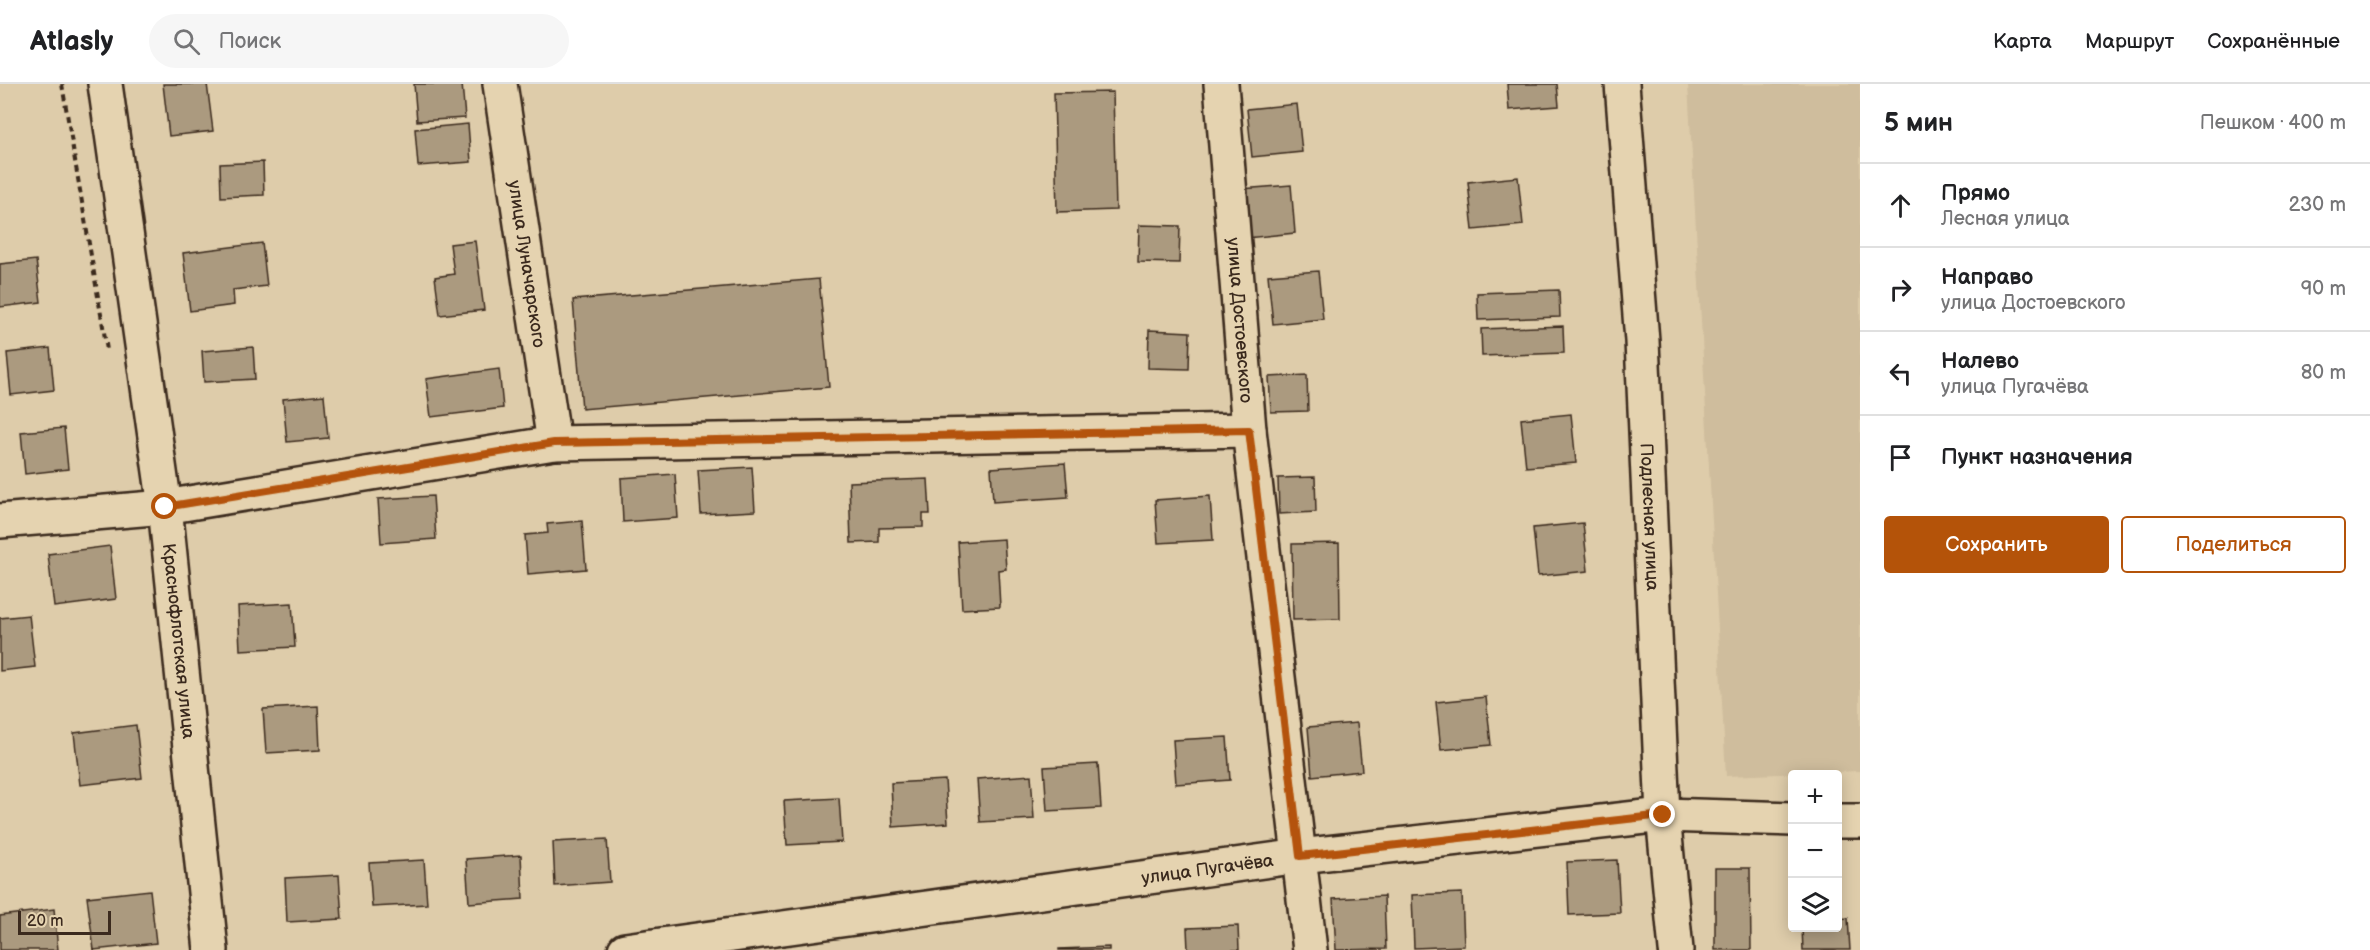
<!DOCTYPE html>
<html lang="ru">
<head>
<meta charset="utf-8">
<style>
	:root { --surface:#fff; --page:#f6f6f6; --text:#202124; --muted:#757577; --line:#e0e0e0; --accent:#b45309 }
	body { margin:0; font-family:"Balsamiq Sans",sans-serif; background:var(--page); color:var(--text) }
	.controls { position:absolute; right:18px; bottom:18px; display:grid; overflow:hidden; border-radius:6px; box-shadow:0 3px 15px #0003 }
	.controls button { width:54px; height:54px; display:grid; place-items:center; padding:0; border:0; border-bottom:2px solid var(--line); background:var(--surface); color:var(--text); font:30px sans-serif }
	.scale { position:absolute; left:18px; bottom:15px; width:93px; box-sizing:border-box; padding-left:6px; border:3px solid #3b2a1e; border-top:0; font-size:16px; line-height:21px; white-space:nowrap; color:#3b2a1e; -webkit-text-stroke:4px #e5d3b0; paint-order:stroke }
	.stop { position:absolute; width:18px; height:18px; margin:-14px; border:4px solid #b45309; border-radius:50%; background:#fff }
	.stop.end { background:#b45309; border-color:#fff; box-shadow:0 2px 6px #0008 }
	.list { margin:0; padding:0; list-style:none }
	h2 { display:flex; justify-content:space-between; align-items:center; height:78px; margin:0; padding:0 24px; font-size:26px }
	h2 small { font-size:20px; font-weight:400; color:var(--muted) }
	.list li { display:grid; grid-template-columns:39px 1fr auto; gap:18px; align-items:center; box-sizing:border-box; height:84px; padding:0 24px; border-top:2px solid var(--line) }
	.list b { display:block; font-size:22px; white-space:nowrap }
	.list p { margin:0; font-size:20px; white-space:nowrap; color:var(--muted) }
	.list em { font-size:20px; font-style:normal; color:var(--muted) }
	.actions { display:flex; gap:12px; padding:18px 24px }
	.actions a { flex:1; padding:14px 0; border:2px solid var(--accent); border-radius:6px; text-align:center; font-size:21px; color:var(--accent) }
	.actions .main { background:var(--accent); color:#fff }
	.icon { flex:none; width:33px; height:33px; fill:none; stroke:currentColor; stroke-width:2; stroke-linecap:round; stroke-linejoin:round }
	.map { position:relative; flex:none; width:1860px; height:866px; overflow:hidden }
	header { display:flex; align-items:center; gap:36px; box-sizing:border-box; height:84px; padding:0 30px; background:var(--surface); border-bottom:2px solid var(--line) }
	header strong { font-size:28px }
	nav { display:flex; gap:33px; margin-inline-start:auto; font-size:21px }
	.search { width:420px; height:54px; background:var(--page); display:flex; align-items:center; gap:15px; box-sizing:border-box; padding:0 21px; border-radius:33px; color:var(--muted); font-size:22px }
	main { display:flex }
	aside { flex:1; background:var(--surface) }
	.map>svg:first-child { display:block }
	.built { fill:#cfbd9d }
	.building { fill:#ab9a7f; stroke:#3b2a1e; stroke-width:1.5 }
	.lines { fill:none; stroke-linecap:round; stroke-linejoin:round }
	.minor-casing { stroke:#3b2a1e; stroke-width:38 }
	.major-casing { stroke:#3b2a1e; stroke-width:38 }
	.path { stroke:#3b2a1e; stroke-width:4; stroke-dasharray:6 4.5; stroke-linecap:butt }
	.minor { stroke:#e5d3b0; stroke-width:33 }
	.major { stroke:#e5d3b0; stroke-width:33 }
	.route { stroke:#b45309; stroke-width:8 }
	.labels { text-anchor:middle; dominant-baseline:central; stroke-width:4.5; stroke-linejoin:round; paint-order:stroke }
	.street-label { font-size:18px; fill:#3b2a1e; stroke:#e5d3b0 }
</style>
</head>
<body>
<header>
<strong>Atlasly</strong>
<div class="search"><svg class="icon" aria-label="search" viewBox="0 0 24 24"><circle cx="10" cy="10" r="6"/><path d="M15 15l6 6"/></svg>Поиск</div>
<nav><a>Карта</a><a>Маршрут</a><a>Сохранённые</a></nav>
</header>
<main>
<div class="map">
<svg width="1860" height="866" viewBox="0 0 1860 866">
	<rect width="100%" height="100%" fill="#deccaa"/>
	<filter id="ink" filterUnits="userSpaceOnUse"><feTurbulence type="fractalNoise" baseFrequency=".0167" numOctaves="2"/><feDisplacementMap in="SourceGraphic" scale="12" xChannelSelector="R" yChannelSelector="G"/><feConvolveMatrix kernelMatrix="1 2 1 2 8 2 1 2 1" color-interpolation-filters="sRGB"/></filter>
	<g filter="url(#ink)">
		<path class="built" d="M1688 0H1860V687L1726 692Z"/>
		<path class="building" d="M163 0H207L213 47 169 52Z
			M414 0H462L465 34 417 37Z
			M1507 0H1557L1559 22 1509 26Z
			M1113 8 1116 126 1057 128 1054 9Z
			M1297 20 1302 68 1252 73 1247 25Z
			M468 40 471 78 418 82 415 45Z
			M263 78 264 111 221 113 220 80Z
			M1518 93 1523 141 1473 146 1468 98Z
			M1291 101 1295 149 1246 154 1241 105Z
			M1139 141 1180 142 1179 179 1138 178Z
			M475 157 484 226 440 231 435 193 454 190 450 160Z
			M262 159 267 202 233 206 234 221 190 227 183 169Z
			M36 176 41 218 0 223V180Z
			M1318 187 1323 235 1273 240 1268 191Z
			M819 195 829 303 582 325 573 216Z
			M1559 206 1560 233 1478 236 1477 209Z
			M1563 242 1564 269 1482 272 1481 245Z
			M1149 246 1190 248 1189 285 1148 284Z
			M253 263 255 295 204 298 202 267Z
			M50 264 54 306 11 311 7 269Z
			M499 285 503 324 431 333 426 295Z
			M1307 291 1308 327 1271 328 1269 293Z
			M324 311 328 354 287 358 283 315Z
			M1571 330 1576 379 1526 383 1521 335Z
			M64 344 68 385 25 390 21 348Z
			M1065 379 1068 413 993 418 991 384Z
			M752 383 755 427 701 430 698 386Z
			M675 390 678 434 623 438 621 394Z
			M1315 393 1316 428 1279 430 1278 394Z
			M928 395 930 430H923V443L879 444V458L851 459 849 398Z
			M433 412 436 455 381 459 378 415Z
			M1210 412 1213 456 1158 459 1155 416Z
			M582 437 586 485 528 490 525 451 548 449 547 440Z
			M1583 439 1588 487 1538 492 1533 444Z
			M1004 455 1006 485 998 486 1000 523 962 525 958 458Z
			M1339 459 1340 535 1293 536 1292 460Z
			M110 462 116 515 54 523 48 470Z
			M292 519 295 563 240 566 238 522Z
			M29 531 35 583 0 587V534Z
			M1486 613 1491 661 1441 666 1436 618Z
			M318 622 320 666 266 669 263 625Z
			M1357 639 1362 687 1312 692 1308 643Z
			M136 641 142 694 80 701 74 649Z
			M1227 653 1230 696 1176 700 1173 656Z
			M1098 680 1101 724 1047 727 1044 683Z
			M1031 691 1034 735 980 738 977 695Z
			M945 696 948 739 893 743 891 699Z
			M839 714 842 758 787 761 784 717Z
			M607 755 610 798 555 802 553 758Z
			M521 771 523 815 469 819 466 775Z
			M424 776 427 820 372 823 369 779Z
			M1617 776 1620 829 1569 831 1567 778Z
			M1715 784H1750L1751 866H1715Z
			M339 791 342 835 287 838 285 794Z
			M150 806 156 859 94 866 87 813Z
			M1462 809 1464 862 1414 864 1412 811Z
			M1384 812 1386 865 1336 866 1333 815Z
			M54 825 58 866H0V832Z
			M1848 834 1850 866H1803L1802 844H1838V835Z
			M1238 842 1239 866H1188L1187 844Z
			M1109 863V866H1059V865Z"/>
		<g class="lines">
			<defs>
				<g id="minor">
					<path id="s1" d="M105 0 165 423 211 866"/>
					<path id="s2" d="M500 0 554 359"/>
					<path id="s3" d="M1221 0 1249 346 1310 866"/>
					<path id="s4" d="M1622 0 1642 257 1663 731 1676 866"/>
					<path d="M0 437 165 423 554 359 1249 346"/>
				</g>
				<g id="major">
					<path d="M1838 737H1860"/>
					<path id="s5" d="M625 866 1300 772 1663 731 1792 735"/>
				</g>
			</defs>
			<use href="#minor" class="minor-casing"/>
			<use href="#major" class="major-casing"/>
			<path class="path" d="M62 0 107 266"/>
			<use href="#minor" class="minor"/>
			<use href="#major" class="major"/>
		</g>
	</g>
	<g class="lines" filter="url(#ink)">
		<path class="route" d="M165 423 554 359 1249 346 1300 772 1663 731"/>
	</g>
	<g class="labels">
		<g class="street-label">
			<text stroke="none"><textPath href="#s2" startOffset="182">улица Луначарского</textPath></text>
			<text stroke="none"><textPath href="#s3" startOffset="237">улица Достоевского</textPath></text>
			<text stroke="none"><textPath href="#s4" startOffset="434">Подлесная улица</textPath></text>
			<text stroke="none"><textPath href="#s1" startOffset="562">Краснофлотская улица</textPath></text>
			<text stroke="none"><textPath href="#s5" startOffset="588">улица Пугачёва</textPath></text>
		</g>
	</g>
</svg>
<div class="controls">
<button>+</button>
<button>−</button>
<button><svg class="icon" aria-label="layers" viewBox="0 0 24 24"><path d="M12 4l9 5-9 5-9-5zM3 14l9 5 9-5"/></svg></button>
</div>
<div class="scale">20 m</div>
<div class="stop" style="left:165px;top:423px"></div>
<div class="stop end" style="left:1663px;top:731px"></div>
</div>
<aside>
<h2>5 мин<small>Пешком · 400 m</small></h2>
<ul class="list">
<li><svg class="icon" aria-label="ahead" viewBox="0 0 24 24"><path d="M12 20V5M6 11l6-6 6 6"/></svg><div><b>Прямо</b><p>Лесная улица</p></div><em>230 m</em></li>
<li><svg class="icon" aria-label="right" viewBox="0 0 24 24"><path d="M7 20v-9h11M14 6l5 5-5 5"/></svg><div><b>Направо</b><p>улица Достоевского</p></div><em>90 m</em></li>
<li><svg class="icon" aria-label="left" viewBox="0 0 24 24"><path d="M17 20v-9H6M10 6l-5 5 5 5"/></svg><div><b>Налево</b><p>улица Пугачёва</p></div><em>80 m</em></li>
<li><svg class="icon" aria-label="arrive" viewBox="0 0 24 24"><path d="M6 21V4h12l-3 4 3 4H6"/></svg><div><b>Пункт назначения</b></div></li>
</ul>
<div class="actions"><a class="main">Сохранить</a><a>Поделиться</a></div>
</aside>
</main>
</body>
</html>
